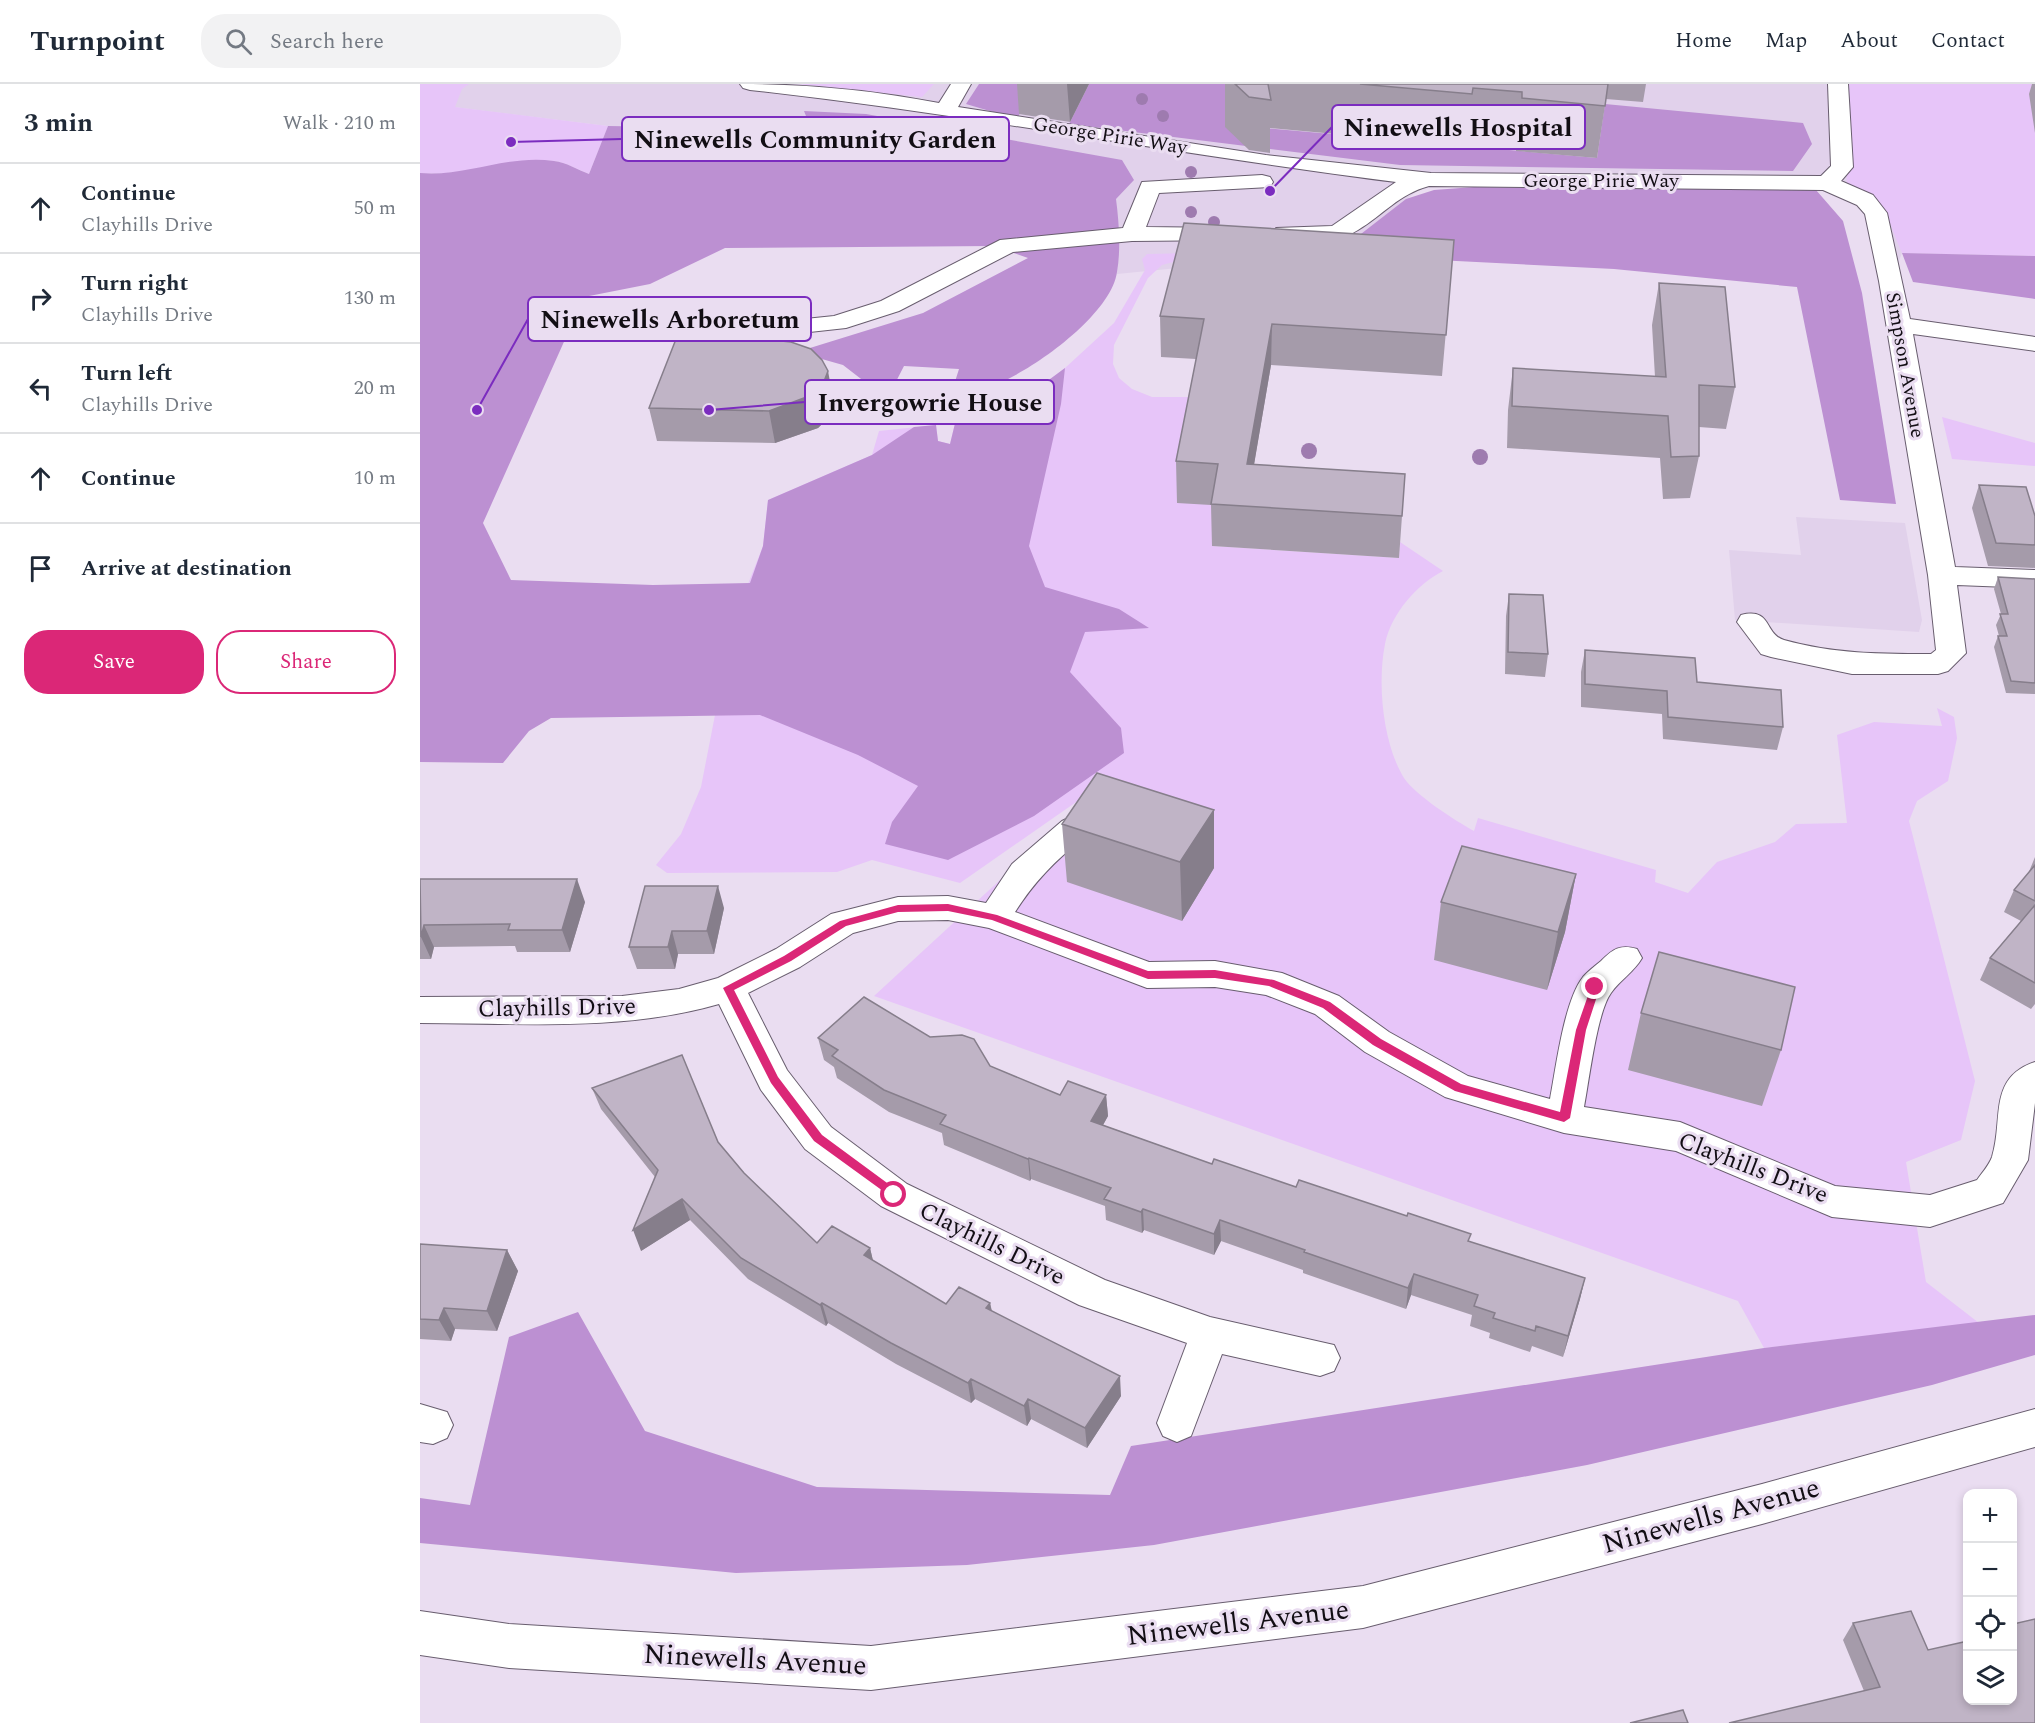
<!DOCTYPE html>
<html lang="en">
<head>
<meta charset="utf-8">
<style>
	:root { --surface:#fff; --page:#f2f2f3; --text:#1f2937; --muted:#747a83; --line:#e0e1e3; --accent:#db2777 }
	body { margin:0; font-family:Spectral,serif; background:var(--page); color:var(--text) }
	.controls { position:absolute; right:18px; bottom:18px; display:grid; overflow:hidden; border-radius:12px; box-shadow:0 3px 9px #0003 }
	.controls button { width:54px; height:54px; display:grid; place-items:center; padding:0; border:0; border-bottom:2px solid var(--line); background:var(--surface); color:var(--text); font:30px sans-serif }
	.stop { position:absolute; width:18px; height:18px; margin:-14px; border:4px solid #db2777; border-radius:50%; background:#fff }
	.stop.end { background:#db2777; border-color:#fff; box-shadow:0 2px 6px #0008 }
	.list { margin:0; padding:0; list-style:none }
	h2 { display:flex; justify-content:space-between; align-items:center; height:78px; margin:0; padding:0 24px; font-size:26px }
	h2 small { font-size:20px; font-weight:400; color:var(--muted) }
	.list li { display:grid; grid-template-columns:39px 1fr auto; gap:18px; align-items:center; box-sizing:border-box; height:90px; padding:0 24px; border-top:2px solid var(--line) }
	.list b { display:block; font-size:22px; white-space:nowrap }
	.list p { margin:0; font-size:20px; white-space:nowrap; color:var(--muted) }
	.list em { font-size:20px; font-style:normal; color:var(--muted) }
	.actions { display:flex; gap:12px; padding:18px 24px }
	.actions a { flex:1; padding:14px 0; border:2px solid var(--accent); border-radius:24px; text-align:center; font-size:21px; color:var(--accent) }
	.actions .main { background:var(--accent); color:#fff }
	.icon { flex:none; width:33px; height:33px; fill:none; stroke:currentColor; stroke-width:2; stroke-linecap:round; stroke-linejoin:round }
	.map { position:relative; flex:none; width:1615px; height:1639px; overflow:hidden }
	header { display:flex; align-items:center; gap:36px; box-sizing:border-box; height:84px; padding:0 30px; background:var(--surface); border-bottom:2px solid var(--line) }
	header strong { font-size:28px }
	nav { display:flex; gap:33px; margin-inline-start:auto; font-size:21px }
	.search { width:420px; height:54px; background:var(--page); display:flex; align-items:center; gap:15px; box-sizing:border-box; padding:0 21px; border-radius:24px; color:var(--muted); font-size:22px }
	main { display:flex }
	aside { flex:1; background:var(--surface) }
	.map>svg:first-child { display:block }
	.built { fill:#e1d1eb }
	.green { fill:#e7c5f9 }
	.forest { fill:#bc90d2 }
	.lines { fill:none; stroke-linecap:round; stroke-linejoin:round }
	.minor-casing { stroke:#685d6e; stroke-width:2 }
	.minor { fill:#fff; fill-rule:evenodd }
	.tree { fill:#9e7baf }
	.wall { fill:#a59baa }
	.shaded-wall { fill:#867e8b }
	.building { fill:#c0b4c6; stroke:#867e8b; stroke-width:1.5 }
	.route { fill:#db2777 }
	.labels { text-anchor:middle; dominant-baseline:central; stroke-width:6; stroke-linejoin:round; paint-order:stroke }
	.far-street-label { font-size:20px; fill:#120e14; stroke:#eaddf1 }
	.street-label { font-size:24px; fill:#120e14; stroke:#eaddf1 }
	.near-street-label { font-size:28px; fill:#120e14; stroke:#eaddf1 }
	.leader { fill:none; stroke:#7b2cbf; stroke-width:2 }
	.callout-dot { fill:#7b2cbf; stroke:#eaddf1; stroke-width:2 }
	.callout { fill:#eaddf1; stroke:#7b2cbf; stroke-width:2 }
	.callout-label { font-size:26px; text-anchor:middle; font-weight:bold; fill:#120e14 }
</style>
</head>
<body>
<header>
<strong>Turnpoint</strong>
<div class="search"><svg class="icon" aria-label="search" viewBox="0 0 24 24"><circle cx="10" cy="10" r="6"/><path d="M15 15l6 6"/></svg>Search here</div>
<nav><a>Home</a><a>Map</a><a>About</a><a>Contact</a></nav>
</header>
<main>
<aside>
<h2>3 min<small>Walk · 210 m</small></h2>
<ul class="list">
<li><svg class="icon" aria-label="ahead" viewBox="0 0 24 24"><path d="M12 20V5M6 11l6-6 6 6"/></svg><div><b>Continue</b><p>Clayhills Drive</p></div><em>50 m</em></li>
<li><svg class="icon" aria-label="right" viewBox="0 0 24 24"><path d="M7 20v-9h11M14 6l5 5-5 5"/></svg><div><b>Turn right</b><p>Clayhills Drive</p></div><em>130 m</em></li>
<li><svg class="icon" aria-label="left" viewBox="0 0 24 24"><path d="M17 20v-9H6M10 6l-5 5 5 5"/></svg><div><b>Turn left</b><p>Clayhills Drive</p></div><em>20 m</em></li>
<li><svg class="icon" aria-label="ahead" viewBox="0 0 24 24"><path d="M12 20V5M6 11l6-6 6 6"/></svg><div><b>Continue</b></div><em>10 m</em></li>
<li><svg class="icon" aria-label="arrive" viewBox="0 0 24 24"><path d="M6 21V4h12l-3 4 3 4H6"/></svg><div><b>Arrive at destination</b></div></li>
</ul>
<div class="actions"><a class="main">Save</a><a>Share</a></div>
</aside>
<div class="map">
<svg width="1615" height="1639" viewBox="0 0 1615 1639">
	<rect width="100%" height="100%" fill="#eaddf1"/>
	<path class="built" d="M0 0H1615V172L1482 169 1471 197 1456 129 1407 99 1012 96 937 153 891 171 697 190 696 115 555 49 384 27 391 45 188 42 34 23Z
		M1376 433 1485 439 1502 536 1499 548 1315 536 1309 466 1381 471Z"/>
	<path class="green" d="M0 0H49L42 5 35 23 188 42 169 90C159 86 145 78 134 77 88 74 46 93 0 89Z
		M378 0H514L502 13Z
		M1422 0H1615V172L1482 169C1465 129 1469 121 1427 102Z
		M775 169 776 172 742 181 728 194 694 261 693 280 699 294 712 305 732 313H778L798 421 792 462 979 474 980 458 1023 487C997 500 971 530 965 560 957 600 963 660 984 694 995 711 1036 737 1054 747L1058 734 1236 786 1235 798 1268 809 1297 778 1355 758 1376 740 1427 739 1417 651 1454 638 1522 642 1517 624 1534 633 1537 654 1528 697 1497 717 1489 737 1555 997 1541 1056 1486 1078 1506 1198 1559 1239 1344 1264 1318 1217 454 912 692 693 540 799 452 776 417 788 247 789 236 781 261 750 281 703 295 631 285 609 343 462 348 416 452 371 459 347 516 341 518 357 530 360 539 323 565 319 584 329 645 284 694 239 725 186 722 175 727 170Z
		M1522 333 1615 359V382L1532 375Z"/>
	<path class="forest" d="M559 0H615L597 35 546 20Z
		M669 0H822L821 42 1177 74 1185 20 1383 39 1392 60 1373 87 980 81 649 40Z
		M384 27 446 30 702 76 714 96 696 115C699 138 701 165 697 188 691 231 611 288 572 302 560 306 545 306 532 307L539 285 484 282 467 315 423 281 377 268 503 229 608 174 574 162 305 164 230 200 164 213 63 439 91 496 233 501 330 499 343 462 348 416 452 371 494 343 516 341 518 357 530 360 539 323 565 319 584 329 645 284 641 320 609 462 625 503 699 525 729 544 665 548 650 588 701 644 704 669 614 732 528 776 465 760 472 738 498 702 438 671 340 631 131 634 109 647 83 679 0 678V89C46 93 88 70 134 77 146 78 158 86 169 90L188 42 391 45Z
		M1054 103 1396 106 1423 137 1442 209 1476 420 1420 416 1377 203 1194 185 997 175 937 153 986 115 1014 106Z
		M1482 169 1615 172V215L1493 198Z
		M158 1228 225 1347 397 1403 690 1411 711 1362 1344 1264 1615 1231V1271L1512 1301 1167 1381 734 1461 547 1481 316 1489 0 1459V1414L50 1421 89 1253Z"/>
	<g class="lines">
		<defs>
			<path id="minor" d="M320 0C388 0 452 6 519 19L531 0H551L538 23 846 71 1011 89 1401 92 1411 82 1408 0H1428L1433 83 1421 97 1453 111 1467 129 1490 235 1615 253V267L1493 250 1535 483 1615 486V504L1537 501 1546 569 1528 587 1518 590H1432L1351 573 1341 570 1317 538 1321 531C1352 523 1344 550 1364 556 1414 570 1460 570 1511 570L1516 566 1508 491 1459 197 1445 130 1437 121 1403 106 1009 102C979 110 963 131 938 146 916 160 881 160 856 154L852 149 856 144 912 142 976 98C761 71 546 30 330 6L323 4Z
				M842 91 850 93 853 98 850 103 739 109 726 143 806 144 814 146 818 151 814 156 712 157 593 168 479 227 426 244 317 256 308 254 305 249 308 244 317 242 414 232 461 217 580 156 703 144 722 98Z
				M680 719 691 722 696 730C688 743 674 746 662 755 634 778 615 797 595 828L729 878 795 877 862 889 919 912 969 948 1048 992 1130 1015C1136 984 1144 917 1163 893 1168 887 1175 882 1181 877 1193 865 1200 860 1217 865L1222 874C1214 888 1200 896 1191 909 1177 928 1169 997 1164 1023L1260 1038 1415 1102 1510 1111 1557 1096C1562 1089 1569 1081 1572 1073 1584 1036 1567 994 1615 978V1019L1608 1076 1583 1119 1510 1143 1412 1133 1256 1067 1144 1049 1025 1013 945 968 895 930 846 911 795 903 727 904 569 844 528 836 478 837 433 849 380 883 328 909 367 986 411 1043 487 1100 685 1196 790 1233 914 1261 920 1274 914 1287 900 1292 802 1270 771 1352 757 1358 743 1352 737 1339 767 1259 659 1221 461 1122 385 1065 341 1006 299 920C202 948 100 939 0 939V913L202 912 259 905 298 894 356 865 411 830 423 827 478 813 528 812 566 819 592 780 642 737Z
				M0 1320 27 1328 33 1341 27 1354 13 1360 0 1358Z
				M1615 1325V1363L1342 1440 943 1544 451 1606 89 1584 0 1571V1527L89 1540 451 1562 943 1502 1342 1400Z"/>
		</defs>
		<use href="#minor" class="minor-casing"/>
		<use href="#minor" class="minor"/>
	</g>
	<g class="tree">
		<circle cx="722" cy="15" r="6"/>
		<circle cx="743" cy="32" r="6"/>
		<circle cx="771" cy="88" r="6"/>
		<circle cx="771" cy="128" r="6"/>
		<circle cx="794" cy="138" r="6"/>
		<circle cx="889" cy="367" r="8"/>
		<circle cx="1060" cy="373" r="8"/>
	</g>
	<path class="wall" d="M597 0H669L650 38 599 30Z
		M805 0H1226L1223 18 1186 15 1177 74 1096 67V60L1048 57 1047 62 850 44V69L829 66 805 43Z
		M1612 0H1615V49L1609 10Z
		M1034 156 1022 292 851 281 834 380 982 432 979 474 792 462 791 421 757 419 756 377 776 275 741 273 740 232Z
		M1239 199 1315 303 1306 345 1279 343V372L1270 414 1243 415 1240 374 1087 364 1088 326 1093 284 1235 293 1232 241Z
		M414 319 409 333 398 344 355 359 237 357 229 324Z
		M1559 401 1615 432V484L1568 482 1552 424Z
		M1578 493 1615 495V610L1586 609 1574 563 1578 552H1579L1576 541 1581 530 1574 505Z
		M1089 510 1128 570 1125 593 1085 590 1086 532Z
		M1165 566 1277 598 1363 643 1357 666 1243 655 1242 630 1161 623V588Z
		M794 726V784L762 837 647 798 642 740Z
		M1615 773V920L1611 925 1560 896 1570 874 1601 837 1584 828 1594 806 1608 790Z
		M1156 790 1145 848 1127 906 1014 876 1021 818Z
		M0 795 165 818 150 868H97L95 862 14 863 11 875H0Z
		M304 824 294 870H258L255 885H217L209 863Z
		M1221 929 1361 966 1342 1022 1208 986Z
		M510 953 570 982 640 1011H686L688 1032 683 1041 792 1080 876 1103 1165 1194 1160 1215 1143 1273 1112 1262 1110 1268 1069 1254 1070 1249 1050 1242 1052 1231 991 1211 986 1225 883 1189V1186L801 1157 794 1171 724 1146 722 1149 686 1136 685 1122 611 1095 610 1097 524 1061 522 1049 469 1028 417 994 414 983 404 976 398 954Z
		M172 1004 298 1058 324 1089 397 1159 450 1164 453 1177 526 1220 570 1219 572 1227 701 1312 667 1364 611 1335 607 1342 555 1315 551 1319 476 1280 408 1239 406 1242 328 1195 270 1136 221 1167 235 1093 181 1025Z
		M0 1160 87 1166 98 1187 77 1247 35 1245 31 1257 0 1255Z
		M1433 1539 1508 1566 1548 1617 1615 1639 1444 1607 1423 1556Z"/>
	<path class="shaded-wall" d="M647 0H669L650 38Z
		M852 240 851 281 827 422V380Z
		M408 287 414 319 409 333 398 344 355 359 349 327Z
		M794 726V784L762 837 760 778Z
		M1156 790 1145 848 1127 906 1138 848Z
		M157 795 165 818 150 868 142 846Z
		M298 802 304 824 294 870 287 847Z
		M4 841 14 863 11 875 1 853Z
		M252 847 258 870 255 885 248 863Z
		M686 1011 688 1032 673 1059 671 1037Z
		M609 1074 611 1095 610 1097 608 1075Z
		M262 1115 270 1136 221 1167 213 1146Z
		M723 1125 724 1146 722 1149 721 1128Z
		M800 1136 801 1157 794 1171V1150Z
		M450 1164 455 1185 444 1171Z
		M87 1166 98 1187 77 1247 67 1227Z
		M994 1190 991 1211 986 1225 988 1204Z
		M1165 1194 1160 1215 1143 1273 1148 1252Z
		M402 1219 408 1239 406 1242 400 1221Z
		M570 1219 574 1239 566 1224Z
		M24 1224 35 1245 31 1257 19 1236Z
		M700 1292 701 1312 667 1364 665 1344Z
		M551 1295 555 1315 551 1319 548 1299Z
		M608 1315 611 1335 607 1342 604 1322Z"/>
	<path class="building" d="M815 0H848L851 16 829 13Z
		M940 0H1188L1185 22 1102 14V8L1053 4 1052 10Z
		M764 139 1034 156 1026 251 852 240 827 380 985 390 982 432 791 420 798 380 756 377 784 235 740 232Z
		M1239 199 1305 203 1315 303 1279 301V372L1251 373 1248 332 1092 322 1093 284 1246 293Z
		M258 250 303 251 371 258 391 265 402 276 408 287 403 300 392 311 349 327 229 324Z
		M1559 401 1606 403 1615 432V461L1576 459Z
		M1578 493 1615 495V599L1591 597 1578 552H1587L1580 530H1588Z
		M1089 510 1123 511 1128 570 1088 568Z
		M1165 566 1275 574 1277 598 1361 606 1363 643 1248 633 1247 607 1165 600Z
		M677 689 794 726 760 778 642 740Z
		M1042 762 1156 790 1138 848 1021 818Z
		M1615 781V817L1594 806Z
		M0 795H157L142 846H88L90 840 4 841 1 853Z
		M225 802H298L287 847H252L248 863H209Z
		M1615 821V899L1570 874Z
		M1239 868 1375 903 1361 966 1221 929Z
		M444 913 510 953 542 951 554 955 570 982 640 1011 648 997 686 1011 671 1037 792 1080 794 1075 876 1103 879 1096 987 1132 988 1129 1051 1150 1048 1157 1165 1194 1148 1252 1116 1242 1115 1247 1073 1234 1075 1229 1054 1222 1058 1211 994 1190 988 1204 884 1168 885 1166 800 1136 794 1150 723 1125 721 1128 684 1115 691 1104 609 1074 608 1075 520 1040 526 1031 464 1006 412 972 418 966 398 954Z
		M262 971 298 1058 324 1089 397 1159 412 1142 450 1164 444 1171 526 1220 539 1203 570 1219 566 1224 700 1292 665 1344 608 1315 604 1322 551 1295 548 1299 471 1259 402 1219 400 1221 321 1174 262 1115 213 1146 238 1086 172 1004Z
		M0 1160 87 1166 67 1227 24 1224 19 1236 0 1235Z
		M1491 1527 1508 1566 1548 1557V1617H1593V1540L1615 1535V1639H1309L1460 1603 1433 1539Z
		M1263 1626 1268 1639H1210Z"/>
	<path class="route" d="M528 820 577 831 728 887 795 886 854 896 910 918 961 955 1041 1000 1140 1028 1156 946 1172 900H1179L1180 903 1166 946 1150 1034 1144 1038 1035 1007 953 961 903 924 849 902 795 894 728 895 572 836 528 827 478 828 426 842 371 877 314 906 358 993 402 1051 478 1107 479 1111 474 1115 394 1057 351 999 303 904 364 872 420 837 478 821Z"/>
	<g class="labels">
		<g class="far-street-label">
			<text transform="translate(690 52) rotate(9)">George Pirie Way</text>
			<text x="1181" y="97">George Pirie Way</text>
			<text transform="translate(1485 281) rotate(80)">Simpson Avenue</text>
		</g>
		<g class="street-label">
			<text transform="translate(137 924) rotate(-1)">Clayhills Drive</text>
			<text transform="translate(1333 1084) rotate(21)">Clayhills Drive</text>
			<text transform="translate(572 1160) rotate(26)">Clayhills Drive</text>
		</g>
		<g class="near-street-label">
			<text transform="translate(1291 1432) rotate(-15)">Ninewells Avenue</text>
			<text transform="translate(818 1539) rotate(-7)">Ninewells Avenue</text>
			<text transform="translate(335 1576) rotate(3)">Ninewells Avenue</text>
		</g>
	</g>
	<path class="leader" d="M850 107L912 43M91 58L202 55M57 326L108 235M289 326L385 318"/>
	<g class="callout-dot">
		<circle cx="850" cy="107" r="6"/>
		<circle cx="91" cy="58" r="6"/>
		<circle cx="57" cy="326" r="6"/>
		<circle cx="289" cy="326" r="6"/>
	</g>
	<g class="callout">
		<rect x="912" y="21" width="253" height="44" rx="6"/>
		<rect x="202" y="33" width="387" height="44" rx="6"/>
		<rect x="108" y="213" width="283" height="44" rx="6"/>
		<rect x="385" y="296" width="249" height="44" rx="6"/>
	</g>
	<g class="callout-label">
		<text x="1038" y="52">Ninewells Hospital</text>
		<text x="395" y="64">Ninewells Community Garden</text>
		<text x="250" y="244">Ninewells Arboretum</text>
		<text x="510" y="327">Invergowrie House</text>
	</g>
</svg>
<div class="controls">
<button>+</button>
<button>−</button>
<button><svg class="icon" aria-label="locate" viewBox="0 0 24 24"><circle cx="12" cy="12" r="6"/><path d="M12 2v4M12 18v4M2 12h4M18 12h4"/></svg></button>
<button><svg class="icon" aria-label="layers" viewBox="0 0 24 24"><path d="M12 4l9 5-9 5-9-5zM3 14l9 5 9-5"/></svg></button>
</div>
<div class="stop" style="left:474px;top:1111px"></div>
<div class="stop end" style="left:1175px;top:903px"></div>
</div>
</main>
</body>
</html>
